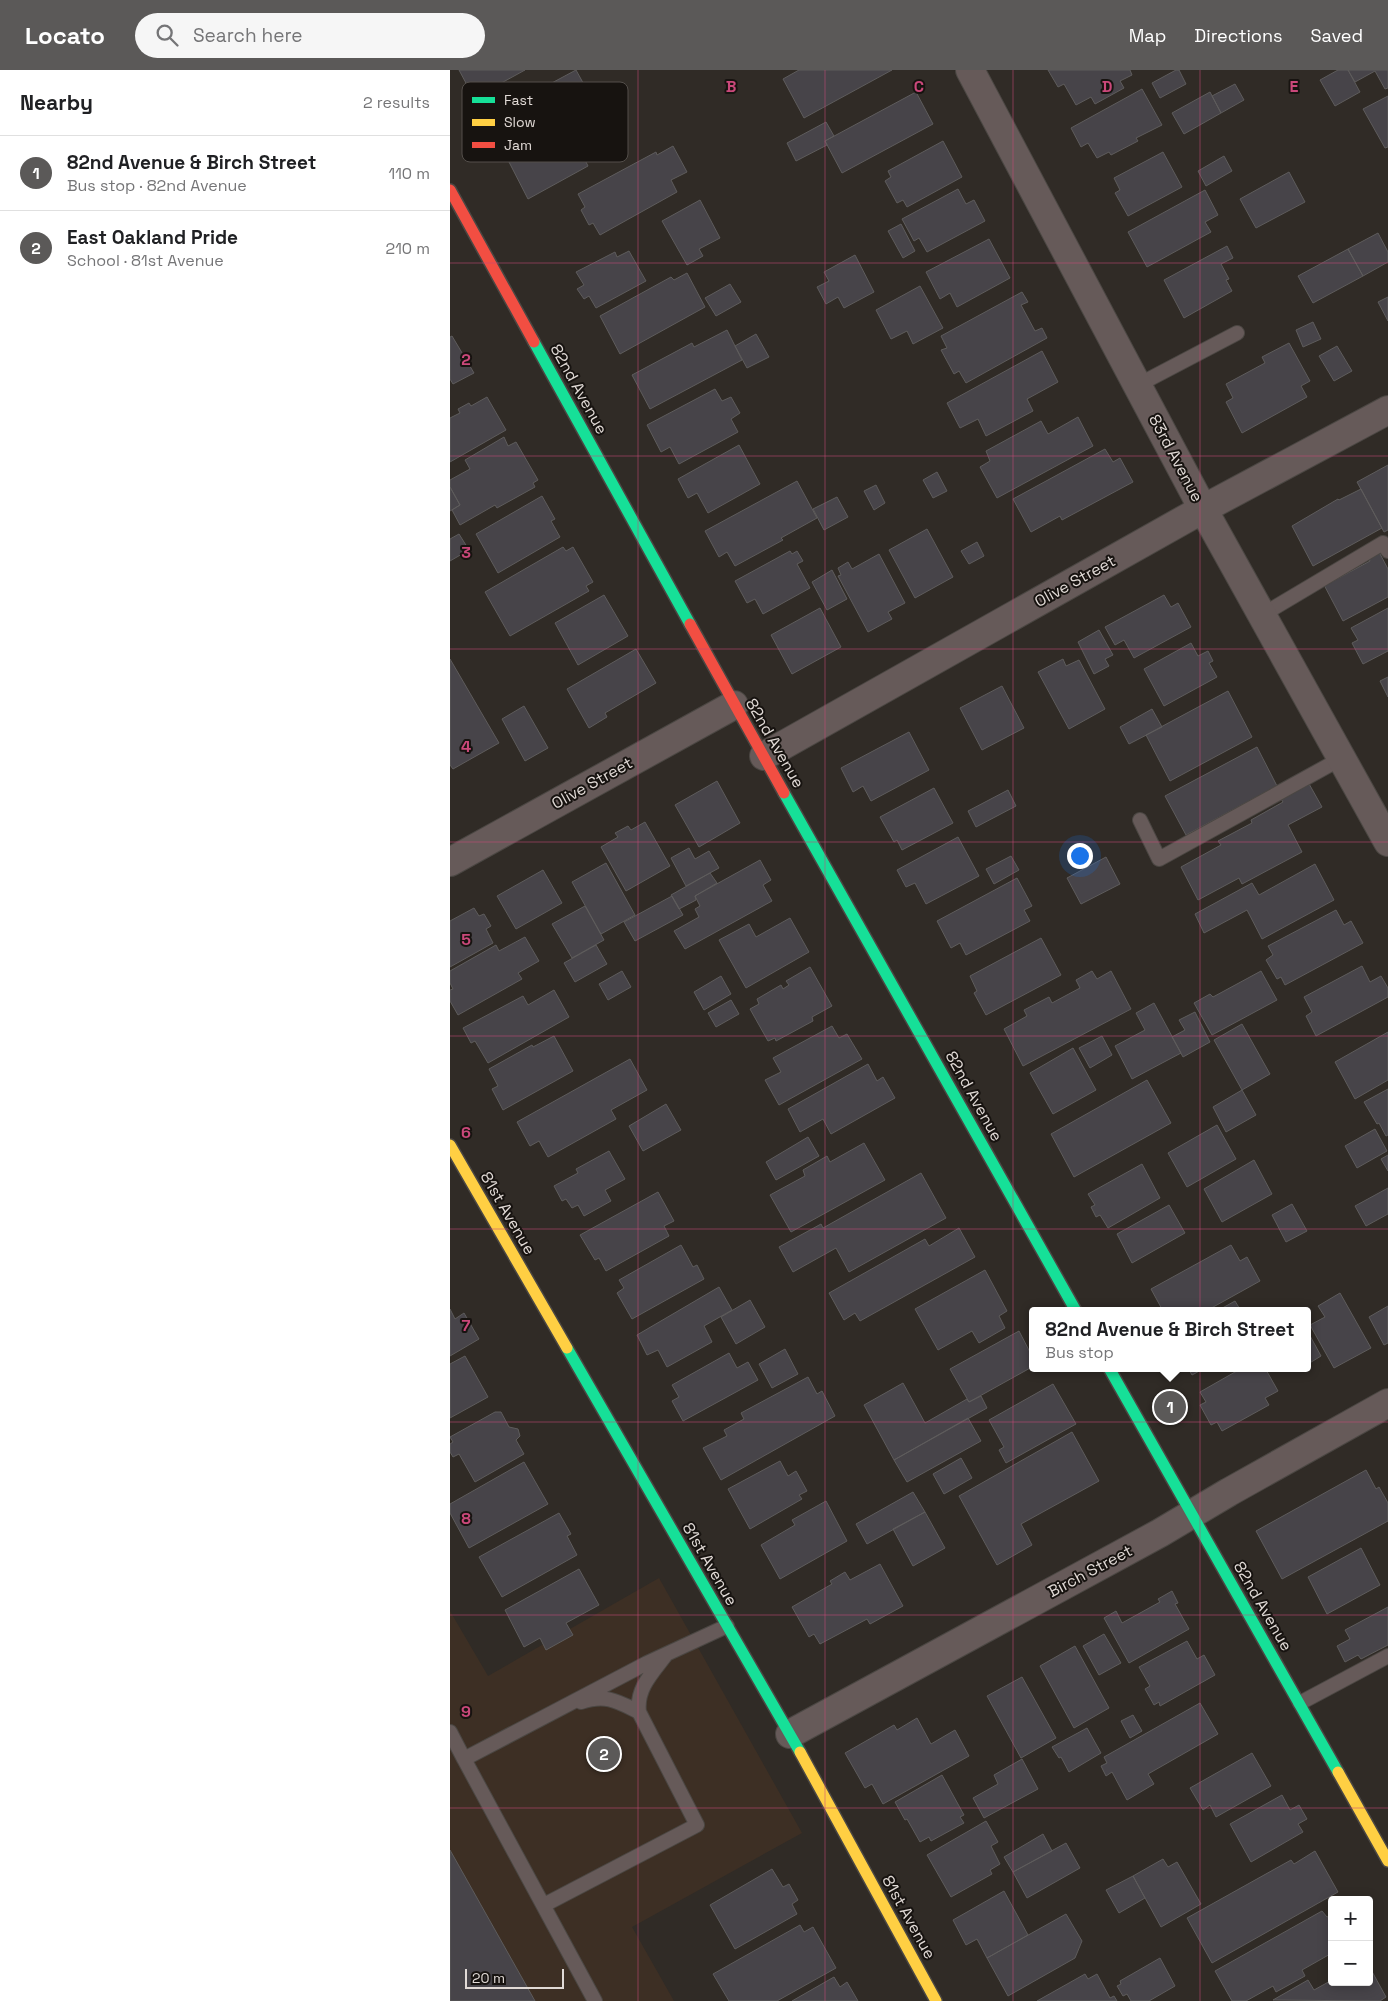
<!DOCTYPE html>
<html lang="en">
<head>
<meta charset="utf-8">
<style>
	:root { --surface:#fff; --page:#f6f6f6; --text:#202124; --muted:#757577; --line:#e0e0e0; --accent:#5b5958 }
	body { margin:0; font-family:"Space Grotesk",sans-serif; background:var(--page); color:var(--text) }
	.controls { position:absolute; right:15px; bottom:15px; display:grid; overflow:hidden; border-radius:5px; box-shadow:0 2px 12px #0003 }
	.controls button { width:45px; height:45px; display:grid; place-items:center; padding:0; border:0; border-bottom:1px solid var(--line); background:var(--surface); color:var(--text); font:25px sans-serif }
	.scale { position:absolute; left:15px; bottom:12px; width:99px; box-sizing:border-box; padding-left:5px; border:2px solid #e1dad6; border-top:0; font-size:14px; line-height:18px; white-space:nowrap; color:#e1dad6; -webkit-text-stroke:4px #171310; paint-order:stroke }
	.you { position:absolute; left:629px; top:785px; width:18px; height:18px; margin:-12px; border:4px solid #fff; border-radius:50%; background:#1a73e8; box-shadow:0 0 0 8px #1a73e833 }
	.badge { display:grid; place-items:center; width:32px; height:32px; border-radius:50%; background:var(--accent); color:#fff; font-size:16px; font-weight:700 }
	.pin { position:absolute; translate:-50% -50%; border:2px solid #fff; box-shadow:0 1px 5px #0006 }
	.popup { position:absolute; left:579px; top:1237px; width:282px; height:65px; box-sizing:border-box; display:grid; place-content:center; border-radius:5px; background:var(--surface); filter:drop-shadow(0 1px 4px #0005); font-size:16px; white-space:nowrap; color:var(--muted) }
	.popup b { font-size:19px; color:var(--text) }
	.popup::after { content:''; position:absolute; left:50%; top:100%; margin-left:-10px; border:10px solid transparent; border-top-color:var(--surface) }
	.list { margin:0; padding:0; list-style:none }
	h2 { display:flex; justify-content:space-between; align-items:center; height:65px; margin:0; padding:0 20px; font-size:21px }
	h2 small { font-size:16px; font-weight:400; color:var(--muted) }
	.list li { display:grid; grid-template-columns:32px 1fr auto; gap:15px; align-items:center; box-sizing:border-box; height:75px; padding:0 20px; border-top:1px solid var(--line) }
	.list b { display:block; font-size:19px; white-space:nowrap }
	.list p { margin:0; font-size:16px; white-space:nowrap; color:var(--muted) }
	.list em { font-size:16px; font-style:normal; color:var(--muted) }
	.icon { flex:none; width:28px; height:28px; fill:none; stroke:currentColor; stroke-width:2; stroke-linecap:round; stroke-linejoin:round }
	.map { position:relative; flex:none; width:938px; height:1931px; overflow:hidden }
	header { display:flex; align-items:center; gap:30px; box-sizing:border-box; height:70px; padding:0 25px; background:var(--accent); color:#fff }
	header strong { font-size:24px }
	nav { display:flex; gap:28px; margin-inline-start:auto; font-size:18px }
	.search { width:350px; height:45px; background:var(--page); display:flex; align-items:center; gap:12px; box-sizing:border-box; padding:0 18px; border-radius:28px; color:var(--muted); font-size:19px }
	main { display:flex }
	aside { flex:1; background:var(--surface) }
	.map>svg:first-child { display:block }
	.industrial { fill:#3d2f24 }
	.building { fill:#474449; stroke:#5e5c5c }
	.lines { fill:none; stroke-linecap:round; stroke-linejoin:round }
	.lane-casing { stroke:#4b4743; stroke-width:16 }
	.street-casing { stroke:#4b4743; stroke-width:30 }
	.fast-casing { stroke:#4b4743; stroke-width:14 }
	.slow-casing { stroke:#4b4743; stroke-width:14 }
	.jam-casing { stroke:#4b4743; stroke-width:14 }
	.lane { stroke:#665a59; stroke-width:14 }
	.street { stroke:#665a59; stroke-width:28 }
	.fast { stroke:#16e098; stroke-width:11 }
	.slow { stroke:#ffcf43; stroke-width:11 }
	.jam { stroke:#f24e42; stroke-width:11 }
	.grid { fill:none; stroke:#ca487a; stroke-width:1; stroke-opacity:0.55 }
	.labels { text-anchor:middle; dominant-baseline:central; stroke-width:4; stroke-linejoin:round; paint-order:stroke }
	.street-label { font-size:16px; fill:#e1dad6; stroke:#171310 }
	.key { fill:#171310; stroke:#544f4b; stroke-width:1 }
	.key-label { font-size:14px; fill:#e1dad6 }
	.grid-label { font-size:16px; text-anchor:middle; font-weight:bold; fill:#ca487a; stroke:#171310; stroke-width:4; stroke-linejoin:round; paint-order:stroke }
</style>
</head>
<body>
<header>
<strong>Locato</strong>
<div class="search"><svg class="icon" aria-label="search" viewBox="0 0 24 24"><circle cx="10" cy="10" r="6"/><path d="M15 15l6 6"/></svg>Search here</div>
<nav><a>Map</a><a>Directions</a><a>Saved</a></nav>
</header>
<main>
<aside>
<h2>Nearby<small>2 results</small></h2>
<ul class="list">
<li><span class="badge">1</span><div><b>82nd Avenue &amp; Birch Street</b><p>Bus stop · 82nd Avenue</p></div><em>110 m</em></li>
<li><span class="badge">2</span><div><b>East Oakland Pride</b><p>School · 81st Avenue</p></div><em>210 m</em></li>
</ul>
</aside>
<div class="map">
<svg width="938" height="1931" viewBox="0 0 938 1931">
	<rect width="100%" height="100%" fill="#302b26"/>
	<path class="industrial" d="M209 1508 352 1763 182 1857 224 1931H0V1541L38 1606Z"/>
	<path class="building" d="M9 0H75L24 28Z
		M126 0 143 31 134 36 137 41 54 86 45 68 39 71 29 52Z
		M349 0H442L354 48 333 9Z
		M598 0H680L682 5 670 11 674 18 645 34 641 27 626 35 614 14 608 17Z
		M726 0H729L736 14 710 28 702 13Z
		M888 0H898L910 22 885 36 870 10Z
		M898 0H938V18L935 19 925 1 905 12Z
		M785 14 794 30 771 43 762 26Z
		M692 19 712 55 686 68 688 71 661 85 659 82 647 88 638 73 631 77 621 58Z
		M466 22 483 54 392 103 375 71Z
		M760 22 771 43 734 64 722 43Z
		M938 26V77L935 78 913 39Z
		M376 52 384 66 375 71 377 75 346 91 337 73Z
		M110 64 116 78 126 72 138 96 78 129 59 92Z
		M493 71 512 107 457 137 453 130 447 133 435 111 441 107 438 101Z
		M223 76 237 102 221 110 227 122 150 165 143 153 139 155 131 140 135 137 128 124 206 82 207 85Z
		M713 82 732 117 678 146 665 123 670 120 664 108Z
		M774 86 782 101 756 116 748 101Z
		M839 102 855 132 806 158 790 129Z
		M508 119 516 134 524 130 535 151 477 182 469 168 464 171 452 149Z
		M755 120 768 145 755 152 761 162 697 197 678 162Z
		M250 130 270 168 249 179 253 186 237 195 212 151Z
		M451 154 465 181 453 188 438 161Z
		M928 163 938 182V192L913 206 898 179Z
		M539 169 560 208 507 237 500 223 490 229 476 202Z
		M777 176 783 188 771 194 779 209 776 210 782 221 734 248 714 210Z
		M898 179 913 206 863 233 848 206Z
		M179 181 196 211 146 238 139 226 134 229 127 219 134 215 126 202 165 182 167 187Z
		M405 185 424 222 394 238 388 227 376 234 367 217 379 211 374 202Z
		M237 203 255 237 170 284 150 246 221 207 224 210Z
		M280 214 291 232 266 246 255 228Z
		M470 216 493 258 463 274 457 261 441 269 426 240Z
		M572 222 578 232 571 235 585 261 592 258 597 268 516 313 509 301 504 304 491 280 497 278 491 266Z
		M938 227V251L928 232Z
		M863 252 871 269 853 277 846 260Z
		M277 260 292 290 200 339 182 305 242 273 244 277Z
		M306 264 319 287 297 298 285 276Z
		M2 266 24 303 3 314 0 309V267Z
		M839 273 860 311 851 316 857 327 792 363 776 332 783 328 776 314 815 293 812 287Z
		M887 276 902 301 884 311 869 286Z
		M592 281 608 312 577 329 583 341 536 366 528 349 510 358 497 333Z
		M265 319 272 331 281 327 290 343 281 349 288 362 229 394 220 377 211 382 197 355Z
		M37 327 56 360 0 392V348L10 343 8 339 19 333 21 336Z
		M628 347 643 376 547 428 530 397 540 391 536 381 591 351 598 364Z
		M54 367 58 376 66 372 88 410 83 413 85 417 47 438 45 435 10 455 2 440 10 435 0 417V410L20 399 15 390Z
		M289 375 310 414 258 443 247 423 238 428 228 409Z
		M655 379 663 392 670 388 683 412 612 450 610 446 581 462 563 429Z
		M938 395V460L934 462 907 412Z
		M487 402 497 421 483 428 473 410Z
		M347 411 367 448 331 468 333 470 285 496 277 482 269 487 255 461Z
		M426 415 435 433 424 440 414 421Z
		M0 417 10 435 0 441Z
		M911 419 932 458 863 496 842 456 888 429 889 430Z
		M92 426 105 449 101 451 110 467 48 503 26 464Z
		M387 427 398 447 374 460 363 439Z
		M477 459 503 507 465 528 439 480Z
		M9 464 19 480 0 491V469Z
		M527 472 534 486 519 494 511 481Z
		M113 477 116 481 123 477 143 512 136 516 139 521 60 566 35 522Z
		M340 481 342 484 347 481 353 491 347 494 360 518 313 544 305 529 297 533 285 511Z
		M929 482 938 499V527L893 551 873 513 882 508 883 511 920 491 918 487Z
		M429 484 455 533 438 542 442 549 418 562 388 506 391 505 388 498 398 492 402 499Z
		M382 500 397 529 377 540 362 512Z
		M154 525 178 566 128 595 105 553Z
		M714 525 721 537 728 533 741 557 684 588 674 570 665 575 655 557Z
		M370 538 391 577 342 604 321 565Z
		M938 538V581L913 594 902 573 908 570 901 558Z
		M649 560 663 585 655 589 659 596 644 604 628 572Z
		M741 573 748 586 758 581 763 591 759 593 767 607 714 636 694 599Z
		M186 579 206 613 155 643 157 647 139 658 117 619Z
		M0 589 49 673 3 699 0 695Z
		M613 589 616 596 629 590 655 639 619 659 588 602Z
		M938 607V627L930 611Z
		M552 616 574 658 532 680 510 638Z
		M778 621 802 667 720 711 696 665Z
		M74 636 98 678 75 691 52 649Z
		M702 639 712 657 679 674 670 657Z
		M459 662 479 700 421 731 413 716 403 722 391 698Z
		M807 677 827 716 736 765 715 726Z
		M267 711 290 753 249 777 225 735Z
		M858 712 872 737 838 755 852 782 792 814 789 808 748 830 731 797 771 775 768 771 802 753 801 750 833 732 830 727Z
		M484 718 503 753 452 780 447 770 444 772 430 747Z
		M558 720 566 736 526 757 518 741Z
		M195 752 220 796 176 821 151 777 168 767 165 763 178 756 181 760Z
		M508 767 529 806 476 834 465 813 456 817 447 800Z
		M239 778 245 789 259 781 269 798 236 816 221 788Z
		M561 786 569 800 544 814 536 799Z
		M656 787 670 814 631 834 617 808Z
		M310 790 321 810 313 815 322 831 235 879 224 861 249 847 245 839 250 836 245 826Z
		M156 793 185 845 151 864 122 812Z
		M865 794 884 830 812 869 797 840 754 863 745 844 802 813 809 825Z
		M93 800 112 833 66 859 47 826Z
		M260 803 267 813 245 826 246 830 229 839 221 825Z
		M567 808 582 836 574 840 580 851 516 885 510 873 501 878 487 851Z
		M222 826 233 845 185 871 174 852Z
		M135 836 154 870 122 888 102 854Z
		M24 838 29 846 34 844 41 856 36 859 43 873 0 897V851Z
		M886 840 894 855 901 851 913 873 835 915 831 907 827 909 816 890 823 885 818 876Z
		M340 848 359 882 296 918 269 870 299 854 306 867Z
		M75 867 89 891 68 903 72 909 8 945 0 931V920L3 919 0 913V901L46 875 49 881Z
		M591 868 611 905 536 945 524 923 527 921 520 906Z
		M146 875 157 894 125 912 114 893Z
		M912 896 920 912 931 906 938 918V927L866 966 856 946 862 942 854 927Z
		M360 897 382 936 362 947 363 951 326 971 325 968 318 971 300 939 309 934 307 929 331 915 333 919 339 915 336 911Z
		M172 901 181 917 158 930 149 914Z
		M642 901 647 909 661 901 681 939 573 996 554 959 577 946 574 940 599 927 602 933 630 918 626 910Z
		M811 901 827 930 762 965 744 933 760 924 763 927Z
		M271 906 281 924 254 940 244 922Z
		M104 920 119 947 38 993 25 971 21 973 13 958 73 926 78 935Z
		M281 930 289 944 266 957 258 943Z
		M704 933 731 983 682 1009 665 976 695 960 686 943Z
		M745 942 760 972 733 987 722 967 735 960 729 950Z
		M792 954 820 1004 792 1020 764 970Z
		M382 956 389 968 397 964 412 989 329 1035 315 1010 331 1002 323 988Z
		M938 962V1010L905 1029 885 992Z
		M104 966 123 1001 53 1040 42 1019 48 1016 39 999 82 975 83 977Z
		M652 966 662 985 640 998 629 978Z
		M623 978 646 1020 603 1044 580 1003Z
		M180 989 197 1020 161 1040 166 1049 98 1087 89 1071 80 1076 67 1052Z
		M418 994 427 1011 433 1007 445 1028 381 1064 373 1049 350 1062 338 1039Z
		M697 1010 721 1053 624 1107 601 1064Z
		M938 1019V1065L936 1066 929 1053 927 1054 914 1032Z
		M792 1020 806 1045 776 1062 763 1037Z
		M216 1034 231 1060 193 1081 179 1056Z
		M767 1055 786 1089 737 1117 718 1083Z
		M925 1059 937 1081 907 1098 895 1076Z
		M358 1067 369 1086 326 1110 316 1092Z
		M414 1073 435 1110 341 1162 320 1125 355 1106 353 1100 377 1086 380 1092Z
		M159 1081 175 1109 155 1120 161 1131 134 1146 128 1135 122 1138 116 1129 112 1131 104 1116 128 1103 126 1099Z
		M938 1085V1101L931 1089Z
		M804 1090 822 1124 772 1152 754 1119Z
		M692 1094 710 1128 658 1158 650 1145 646 1147 641 1137 645 1135 638 1124Z
		M471 1103 496 1148 399 1202 386 1178 343 1202 329 1177 371 1154 373 1158Z
		M938 1118V1144L916 1156 905 1136Z
		M208 1122 224 1151 214 1156 219 1166 156 1201 149 1188 145 1190 130 1165Z
		M842 1134 857 1161 836 1172 822 1145Z
		M719 1135 735 1163 682 1193 667 1164Z
		M509 1158 525 1187 410 1251 405 1243 394 1250 379 1223 475 1169 479 1176Z
		M231 1175 243 1197 247 1195 254 1209 182 1249 167 1223 174 1218 169 1210Z
		M781 1175 790 1191 797 1187 810 1211 756 1241H713L701 1219Z
		M535 1200 557 1241 549 1246 555 1258 529 1273 522 1261 488 1280 465 1239Z
		M269 1217 282 1240 254 1256 262 1272 217 1297 208 1280 197 1285 187 1265Z
		M890 1223 921 1278 884 1298 860 1255 875 1247 868 1236Z
		M300 1230 315 1257 286 1274 271 1247Z
		M785 1231 791 1241H767Z
		M938 1236V1273L934 1275 919 1247Z
		M0 1239 5 1249 14 1243 29 1269 0 1286Z
		M569 1261 582 1286V1297L519 1332 500 1299Z
		M858 1262 871 1286 858 1294Z
		M335 1279 348 1304 322 1318 309 1294Z
		M279 1283 287 1298 298 1292 308 1310 233 1351 222 1331 229 1327 222 1315Z
		M15 1286 38 1327 0 1348V1294Z
		M738 1298H755L742 1305Z
		M792 1298H815L828 1321 815 1328 819 1335 772 1361 767 1352 761 1355 750 1335 756 1332 750 1322Z
		M358 1307 367 1324 372 1321 385 1346 271 1410 253 1378 277 1366 274 1360 294 1349 291 1343Z
		M453 1313 475 1353 517 1329 519 1332 531 1326 537 1338 444 1390 414 1335Z
		M603 1314 626 1354 556 1393 549 1380 554 1377 539 1350Z
		M45 1342H51L59 1357 68 1359 70 1366 66 1370 74 1384 25 1412 9 1384 3 1387 0 1382V1374L3 1372 0 1367Z
		M518 1348 531 1371 457 1412 444 1390Z
		M622 1362 649 1411 571 1454 582 1475 547 1495 509 1426Z
		M511 1388 522 1408 494 1424 483 1404Z
		M330 1391 338 1406 346 1401 357 1421 349 1425 352 1429 300 1459 278 1419Z
		M74 1392 98 1434 19 1478 0 1443V1434Z
		M916 1400 926 1419 929 1417 938 1433V1451L832 1509 806 1461Z
		M463 1422 475 1442 417 1474 406 1454Z
		M376 1431 397 1471 330 1509 311 1475 345 1455 342 1450Z
		M475 1442 495 1478 463 1496 443 1459Z
		M109 1443 121 1464 117 1466 127 1485 52 1527 29 1487Z
		M911 1478 930 1515 877 1544 858 1507Z
		M430 1494 453 1536 420 1554 417 1549 370 1574 364 1564 359 1567 342 1537 382 1514 380 1511 395 1502 400 1510Z
		M129 1499 149 1535 116 1553 123 1565 96 1580 90 1568 74 1577 55 1540Z
		M722 1521 728 1533 725 1534 739 1559 679 1593 654 1548 666 1541 672 1553 710 1532 708 1529Z
		M938 1537V1575L911 1589 908 1585 895 1592 887 1576 900 1569 895 1560Z
		M654 1564 671 1593 649 1605 633 1576Z
		M737 1571 747 1589 754 1585 765 1605 710 1636 709 1632 704 1635 695 1619 700 1616 689 1597Z
		M625 1576 659 1638 624 1658 590 1596Z
		M572 1607 606 1668 571 1688 537 1626Z
		M750 1633 768 1664 698 1704 704 1714 677 1730 662 1702 656 1706 651 1696 657 1693 654 1687Z
		M683 1645 692 1661 680 1668 671 1651Z
		M467 1648 481 1674 505 1660 519 1686 433 1734 422 1714 415 1718 395 1683 444 1655 447 1660Z
		M637 1658 651 1683 619 1702 611 1687 609 1688 602 1677Z
		M802 1683 821 1716 766 1747 760 1735 753 1740 740 1718Z
		M572 1689 588 1719 534 1748 523 1728 548 1714 544 1705Z
		M492 1705 514 1745 510 1747 514 1753 481 1771 479 1767 470 1772 457 1749 455 1750 445 1732Z
		M832 1725 840 1740 849 1735 857 1749 848 1754 853 1762 801 1792 780 1754Z
		M536 1751 548 1772 541 1776 550 1794 540 1800 542 1804 501 1827 477 1785Z
		M593 1764 602 1781 563 1802 554 1787Z
		M616 1773 630 1798 577 1828 563 1802Z
		M0 1780 85 1931H0Z
		M865 1781 888 1822 762 1893 737 1848 841 1790 844 1794Z
		M713 1789 718 1797 727 1792 751 1834 711 1857 683 1806Z
		M322 1799 333 1817 339 1814 348 1830 342 1834 347 1844 285 1879 260 1835Z
		M683 1806 695 1828 669 1843 656 1820Z
		M554 1821 578 1865 537 1888 527 1869 516 1875 503 1850Z
		M872 1841 877 1847 882 1845V1883L852 1900 855 1906 826 1922 823 1916 796 1931H782L765 1901Z
		M616 1844 632 1871 625 1888 558 1926 537 1888Z
		M350 1855 354 1862 363 1857 386 1898 327 1931H279L263 1904Z
		M710 1888 725 1916 699 1931H681L677 1924 673 1926 667 1916 671 1914 670 1911Z
		M919 1896 936 1927 930 1931 823 1930 858 1910 864 1920 882 1910V1912H919Z
		M635 1904 638 1909 647 1904 660 1928 664 1926 667 1931H587Z
		M384 1907 390 1917 397 1912 408 1931H342Z"/>
	<g class="lines">
		<defs>
			<path id="lane" d="M688 315 787 263
				M812 545 933 473 938 481
				M690 750 709 789 892 688
				M131 1632C156 1624 167 1631 189 1642
				M850 1633 938 1586
				M0 1662 14 1689
				M94 1835 247 1755 189 1642C186 1619 202 1603 215 1586
				M145 1931 14 1689 197 1593 277 1556"/>
			<path id="street" d="M520 0 753 439 938 772
				M314 686 753 439 938 340
				M0 792 284 635
				M340 1664 710 1463 779 1422 938 1333"/>
			<path id="fast" d="M84 272 240 554
				M334 723 626 1241
				M117 1278 350 1682
				M659 1298 888 1702"/>
			<path id="slow" d="M0 1075 117 1278
				M350 1682 486 1931
				M888 1702 938 1791"/>
			<path id="jam" d="M0 120 84 272
				M240 554 334 723"/>
		</defs>
		<use href="#lane" class="lane-casing"/>
		<use href="#street" class="street-casing"/>
		<use href="#fast" class="fast-casing"/>
		<use href="#slow" class="slow-casing"/>
		<use href="#jam" class="jam-casing"/>
		<use href="#lane" class="lane"/>
		<use href="#street" class="street"/>
		<use href="#fast" class="fast"/>
		<use href="#slow" class="slow"/>
		<use href="#jam" class="jam"/>
	</g>
	<path class="grid" d="M188 0V1931M375 0V1931M563 0V1931M750 0V1931M0 193H938M0 386H938M0 579H938M0 772H938M0 966H938M0 1159H938M0 1352H938M0 1545H938M0 1738H938"/>
	<g class="labels">
		<g class="street-label">
			<text transform="translate(129 319) rotate(61)">82nd Avenue</text>
			<text transform="translate(726 388) rotate(62)">83rd Avenue</text>
			<text transform="translate(625 511) rotate(-29)">Olive Street</text>
			<text transform="translate(325 673) rotate(60)">82nd Avenue</text>
			<text transform="translate(142 713) rotate(-29)">Olive Street</text>
			<text transform="translate(524 1026) rotate(61)">82nd Avenue</text>
			<text transform="translate(58 1143) rotate(60)">81st Avenue</text>
			<text transform="translate(260 1494) rotate(60)">81st Avenue</text>
			<text transform="translate(640 1501) rotate(-28)">Birch Street</text>
			<text transform="translate(813 1536) rotate(60)">82nd Avenue</text>
			<text transform="translate(459 1847) rotate(61)">81st Avenue</text>
		</g>
	</g>
	<rect x="12" y="12" width="166" height="80" rx="8" class="key"/>
	<rect x="22" y="27" width="23" height="6" fill="#16e098"/>
	<rect x="22" y="49" width="23" height="7" fill="#ffcf43"/>
	<rect x="22" y="72" width="23" height="6" fill="#f24e42"/>
	<g class="key-label">
		<text x="54" y="35">Fast</text>
		<text x="54" y="57">Slow</text>
		<text x="54" y="80">Jam</text>
	</g>
	<g class="grid-label">
		<text x="281" y="22">B</text>
		<text x="469" y="22">C</text>
		<text x="657" y="22">D</text>
		<text x="844" y="22">E</text>
		<text x="16" y="295">2</text>
		<text x="16" y="488">3</text>
		<text x="16" y="682">4</text>
		<text x="16" y="875">5</text>
		<text x="16" y="1068">6</text>
		<text x="16" y="1261">7</text>
		<text x="16" y="1454">8</text>
		<text x="16" y="1647">9</text>
	</g>
</svg>
<div class="controls">
<button>+</button>
<button>−</button>
</div>
<div class="scale">20 m</div>
<div class="you"></div>
<div class="pin badge" style="left:720px;top:1337px">1</div>
<div class="popup"><b>82nd Avenue &amp; Birch Street</b>Bus stop</div>
<div class="pin badge" style="left:154px;top:1684px">2</div>
</div>
</main>
</body>
</html>
